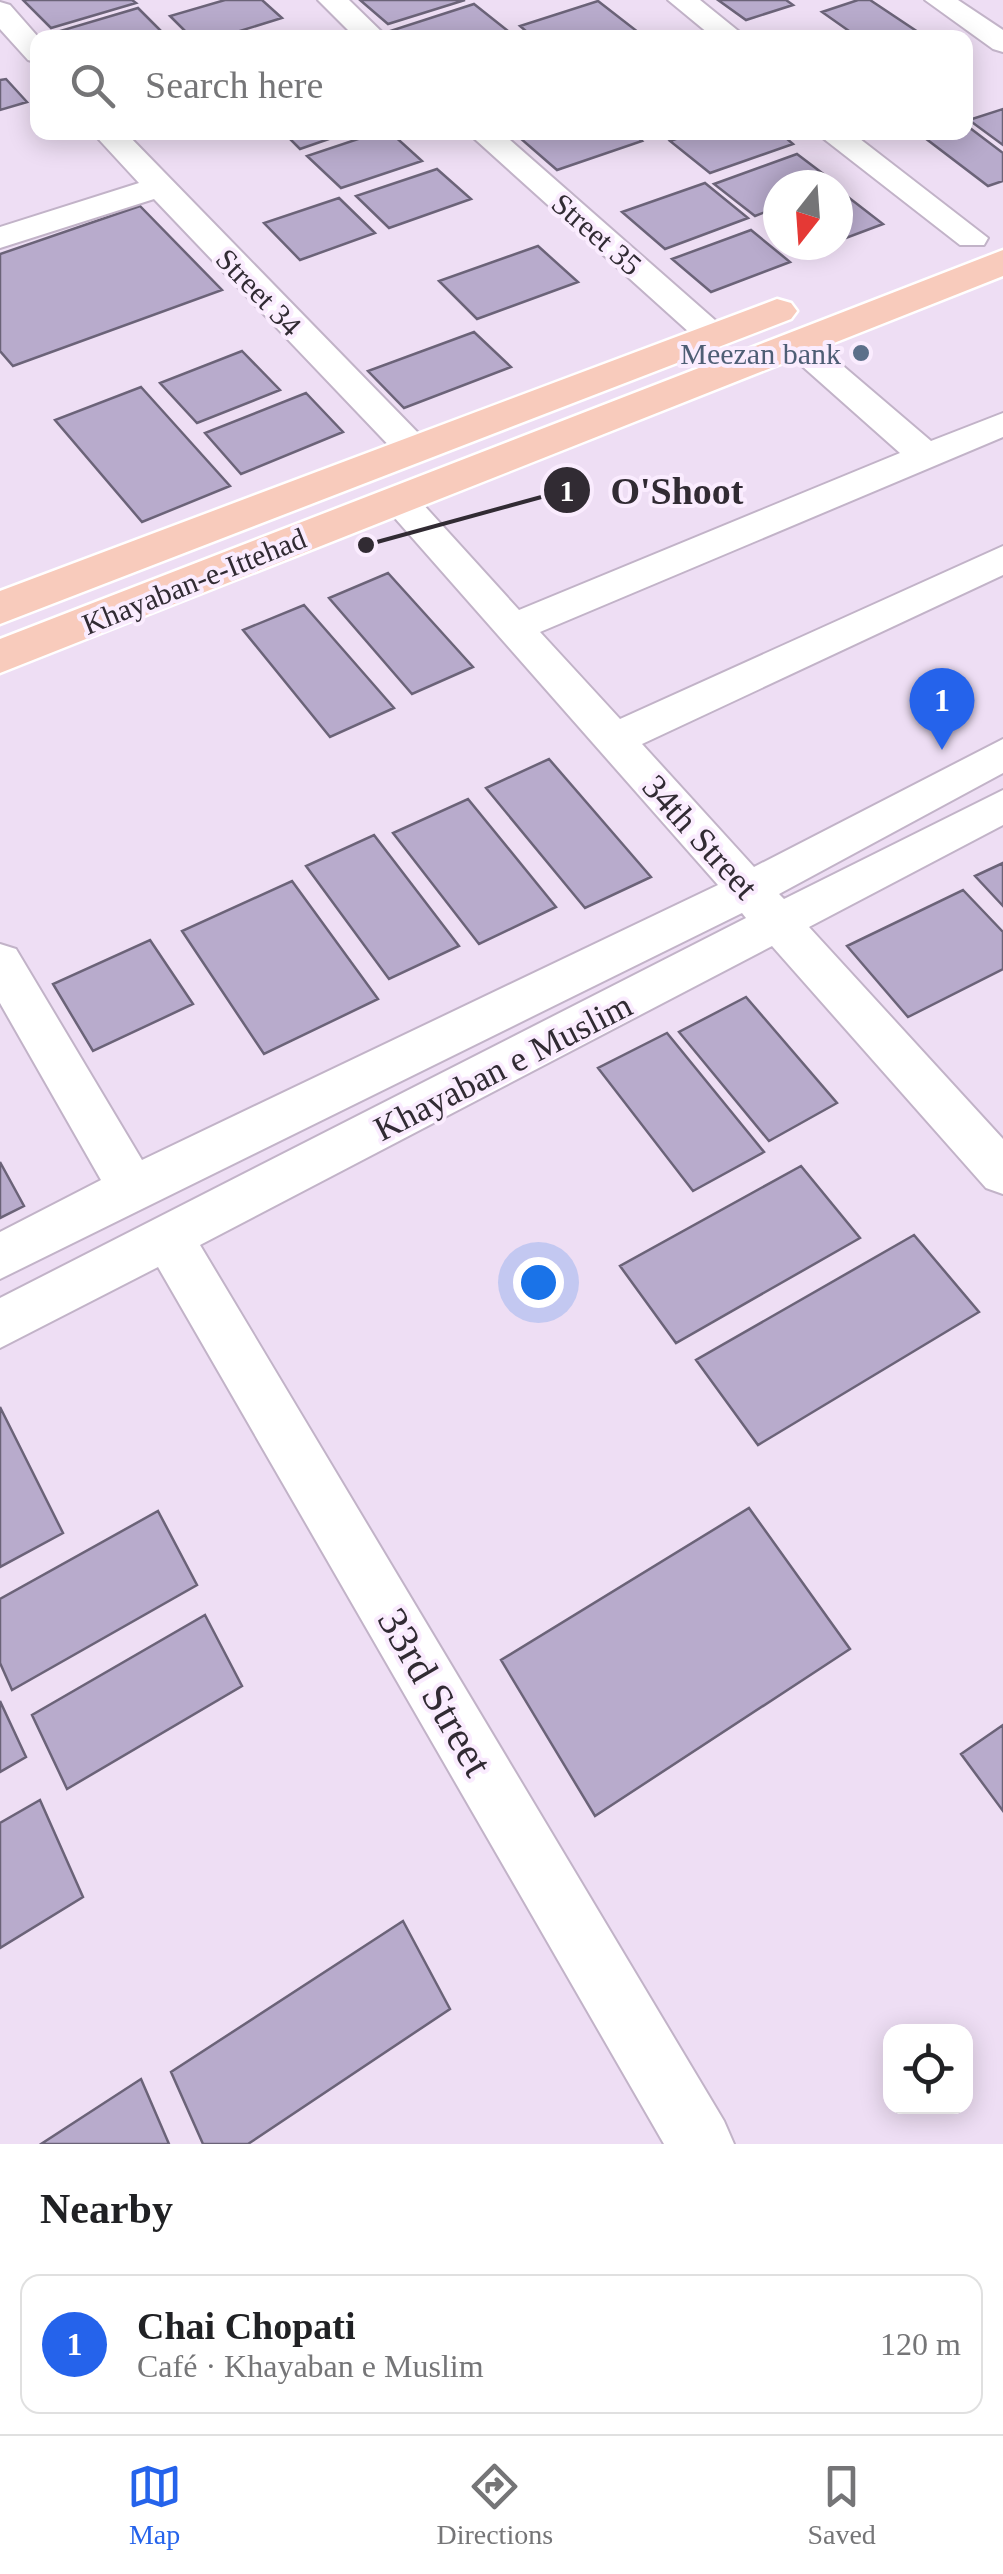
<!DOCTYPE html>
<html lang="en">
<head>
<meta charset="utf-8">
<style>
	:root { --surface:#fff; --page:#f2f2f2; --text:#202124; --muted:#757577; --line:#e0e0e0; --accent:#2563eb }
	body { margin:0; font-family:Georgia,serif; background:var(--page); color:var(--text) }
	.controls { position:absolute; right:30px; bottom:30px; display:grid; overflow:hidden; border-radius:20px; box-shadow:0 5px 25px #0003 }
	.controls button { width:90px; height:90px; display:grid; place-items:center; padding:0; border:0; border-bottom:2px solid var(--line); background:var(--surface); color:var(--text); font:50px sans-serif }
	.compass { position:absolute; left:763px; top:170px; width:90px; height:90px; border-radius:50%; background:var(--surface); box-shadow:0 5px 25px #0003; rotate:197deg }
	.you { position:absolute; left:538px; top:1282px; width:35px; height:35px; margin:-25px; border:8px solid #fff; border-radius:50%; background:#1a73e8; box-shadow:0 0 0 15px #1a73e833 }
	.badge { display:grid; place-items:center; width:65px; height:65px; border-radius:50%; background:var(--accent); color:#fff; font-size:32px; font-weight:700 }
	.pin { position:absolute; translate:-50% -82px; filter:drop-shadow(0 2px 5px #0008) }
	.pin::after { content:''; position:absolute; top:52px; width:35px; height:30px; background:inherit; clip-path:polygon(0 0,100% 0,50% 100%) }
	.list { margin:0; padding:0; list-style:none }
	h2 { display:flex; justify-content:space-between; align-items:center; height:130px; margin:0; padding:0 40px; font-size:42px }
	h2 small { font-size:32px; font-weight:400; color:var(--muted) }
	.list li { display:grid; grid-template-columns:65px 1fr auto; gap:30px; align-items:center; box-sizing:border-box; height:140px; margin:0 20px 20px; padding:0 20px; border:2px solid var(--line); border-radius:20px }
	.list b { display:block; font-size:38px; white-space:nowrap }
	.list p { margin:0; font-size:32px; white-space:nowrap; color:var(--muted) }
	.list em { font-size:32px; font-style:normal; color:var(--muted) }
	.icon { flex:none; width:55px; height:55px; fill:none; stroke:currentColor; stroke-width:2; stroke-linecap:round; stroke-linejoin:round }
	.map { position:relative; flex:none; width:1003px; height:2144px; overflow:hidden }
	.search { position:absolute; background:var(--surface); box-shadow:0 5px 25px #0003; left:30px; right:30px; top:30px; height:110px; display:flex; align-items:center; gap:25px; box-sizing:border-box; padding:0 35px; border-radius:20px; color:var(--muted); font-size:38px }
	.sheet { height:290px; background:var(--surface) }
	nav { display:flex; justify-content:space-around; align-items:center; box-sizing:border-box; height:140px; border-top:2px solid var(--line); background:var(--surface); font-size:28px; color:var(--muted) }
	nav a { display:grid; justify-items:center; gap:5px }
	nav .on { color:var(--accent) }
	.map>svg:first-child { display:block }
	.building { fill:#b8abcc; stroke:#6b6378; stroke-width:2.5 }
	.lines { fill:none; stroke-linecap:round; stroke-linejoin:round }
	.minor-casing { stroke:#c2b3c8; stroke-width:4 }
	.major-casing { stroke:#fff; stroke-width:5 }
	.minor { fill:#fff; fill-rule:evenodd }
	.major { fill:#f8cbbc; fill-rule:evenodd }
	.service-dot { fill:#5c6f8a; stroke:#faecfe; stroke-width:4 }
	.labels { text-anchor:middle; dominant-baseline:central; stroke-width:8; stroke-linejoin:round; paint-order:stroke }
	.far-street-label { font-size:30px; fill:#312b33; stroke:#faecfe }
	.far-service-label { font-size:30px; fill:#4e5e75; stroke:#faecfe; text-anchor:end }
	.street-label { font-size:35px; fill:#312b33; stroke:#faecfe }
	.near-street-label { font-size:42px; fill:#312b33; stroke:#faecfe }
	.leader { fill:none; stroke:#312b33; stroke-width:4 }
	.callout-dot { fill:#312b33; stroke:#faecfe; stroke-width:4 }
	.mark-label { font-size:30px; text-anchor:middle; font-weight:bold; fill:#fff }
	.callout-label { font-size:38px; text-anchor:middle; font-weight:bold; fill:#312b33; stroke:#faecfe; stroke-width:8; stroke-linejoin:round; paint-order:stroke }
</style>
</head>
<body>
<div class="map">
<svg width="1003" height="2144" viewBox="0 0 1003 2144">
	<rect width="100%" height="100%" fill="#eedef4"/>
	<path class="building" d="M23 0H132L136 3 51 28Z
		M225 0H262L282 18 217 38H192L170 16Z
		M360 0H465L388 24Z
		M718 0H786L793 5 746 20Z
		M858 0H870L927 38H859L822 12Z
		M598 1 638 32 622 38H534L520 26Z
		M474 4 508 31 489 38H393L387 32Z
		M138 8 168 38H67L60 31Z
		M6 79 27 102 0 110V80Z
		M1003 109V145L969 120Z
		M966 125 1003 153V181L988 186 925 138 940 132H966Z
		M283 132H349L300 149Z
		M379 132H390L422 161 341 188 307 156Z
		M536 132H632L642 141 557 170 520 138Z
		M696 132H779L793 144 710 173 670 141Z
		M797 154 838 185H778V207L755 216 714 184Z
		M437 169 471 199 389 228 356 196Z
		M705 183 748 218 665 249 622 212Z
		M848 197 883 224 838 241V200Z
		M339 198 375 233 300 260 264 223Z
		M140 206 222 290 13 366 0 351V254Z
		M751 230 790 262 711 292 672 259Z
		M786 245H828L799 256Z
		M538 246 578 282 477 319 439 281Z
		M474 332 511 367 404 408 368 371Z
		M242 351 280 390 197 423 160 383Z
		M141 387 230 486 142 522 55 420Z
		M306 393 343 432 241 474 205 433Z
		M388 573 473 667 412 694 329 598Z
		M304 605 394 708 330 737 243 630Z
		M549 759 651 877 585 908 486 788Z
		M468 799 556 907 479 944 393 833Z
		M374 835 459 946 389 979 306 866Z
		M1003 863V906L975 876Z
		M292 881 378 999 264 1054 182 931Z
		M963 890 1003 932V969L908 1017 847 946Z
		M150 940 193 1004 93 1051 53 984Z
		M746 997 837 1103 769 1141 679 1032Z
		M667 1033 764 1152 693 1191 598 1068Z
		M0 1162 24 1206 0 1218Z
		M801 1166 860 1238 676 1343 620 1266Z
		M914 1235 979 1312 758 1445 696 1360Z
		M0 1407 63 1533 0 1567Z
		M749 1508 850 1649 595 1816 501 1660Z
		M158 1511 197 1585 12 1690 0 1663V1599Z
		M205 1615 242 1686 67 1789 32 1715Z
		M0 1701 26 1757 0 1772Z
		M1003 1725V1811L961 1754Z
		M40 1800 83 1897 0 1948V1823Z
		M403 1921 450 2009 248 2144H203L171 2072Z
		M141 2079 169 2144H41Z"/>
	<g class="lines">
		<defs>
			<path id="minor" d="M318 0H349L388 38H356Z
				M668 0H700L747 38H714Z
				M925 0H958L1003 30V52L993 49Z
				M0 2 10 5 39 38 38 63 28 60 0 29Z
				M92 132H125L425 440 430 448 425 456 412 460 399 456 154 199 0 248V227L139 183Z
				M467 132H501L724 328 729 335 724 342 712 345 700 342Z
				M815 132H851L988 238 984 245H960Z
				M796 333 808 336 931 441 1003 413V437L540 632 620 719 1003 546V575L642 744 754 867 1003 739V773L779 894 784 899 1003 790V825L809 927 1003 1139V1194L986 1188 772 946 200 1245 724 2121 734 2144H664L158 1267 0 1348V1298L746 918 742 913 0 1279V1232L101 1180 0 1003V944L16 949 142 1160 718 885 379 500 385 491 398 488 411 491 519 610 900 453 784 350 779 343 784 336Z"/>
			<path id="major" d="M1003 250V276L0 673V639Z
				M777 299 791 303 797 311 791 319 0 624V591Z"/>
		</defs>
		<use href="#minor" class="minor-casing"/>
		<use href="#major" class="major-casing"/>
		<use href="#minor" class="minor"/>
		<use href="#major" class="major"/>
	</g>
	<circle class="service-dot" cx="861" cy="353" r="10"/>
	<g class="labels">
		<g class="far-street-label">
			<text transform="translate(597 234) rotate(41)">Street 35</text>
			<text transform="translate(259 292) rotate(46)">Street 34</text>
			<text transform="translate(194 581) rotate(-22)">Khayaban-e-Ittehad</text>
		</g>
		<g class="far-service-label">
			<text x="841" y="353">Meezan bank</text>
		</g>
		<g class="street-label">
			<text transform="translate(700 837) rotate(48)">34th Street</text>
			<text transform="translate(503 1067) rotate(-27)">Khayaban e Muslim</text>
		</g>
		<g class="near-street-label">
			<text transform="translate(435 1692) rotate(60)">33rd Street</text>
		</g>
	</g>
	<path class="leader" d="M366 545L567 490"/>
	<g class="callout-dot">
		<circle cx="366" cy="545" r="10"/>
		<circle cx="567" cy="490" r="25"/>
	</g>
	<g class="mark-label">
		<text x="567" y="501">1</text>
	</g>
	<g class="callout-label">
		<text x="677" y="504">O'Shoot</text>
	</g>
</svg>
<div class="controls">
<button><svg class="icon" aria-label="locate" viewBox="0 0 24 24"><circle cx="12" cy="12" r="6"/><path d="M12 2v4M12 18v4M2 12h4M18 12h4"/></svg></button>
</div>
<svg class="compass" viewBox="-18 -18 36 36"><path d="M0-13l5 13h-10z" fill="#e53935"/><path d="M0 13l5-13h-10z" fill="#757577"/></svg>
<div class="you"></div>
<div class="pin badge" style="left:942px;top:750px">1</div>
<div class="search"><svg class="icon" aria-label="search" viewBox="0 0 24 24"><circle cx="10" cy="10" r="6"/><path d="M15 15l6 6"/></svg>Search here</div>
</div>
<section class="sheet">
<h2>Nearby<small></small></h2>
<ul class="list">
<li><span class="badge">1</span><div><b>Chai Chopati</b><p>Café · Khayaban e Muslim</p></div><em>120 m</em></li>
</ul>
</section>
<nav>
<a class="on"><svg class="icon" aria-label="map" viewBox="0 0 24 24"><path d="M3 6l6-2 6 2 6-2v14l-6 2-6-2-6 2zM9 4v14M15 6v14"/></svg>Map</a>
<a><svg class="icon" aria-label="directions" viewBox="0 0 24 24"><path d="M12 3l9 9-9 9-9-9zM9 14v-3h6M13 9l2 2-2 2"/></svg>Directions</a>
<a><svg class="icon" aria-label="saved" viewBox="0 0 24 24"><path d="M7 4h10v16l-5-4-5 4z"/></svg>Saved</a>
</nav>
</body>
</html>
